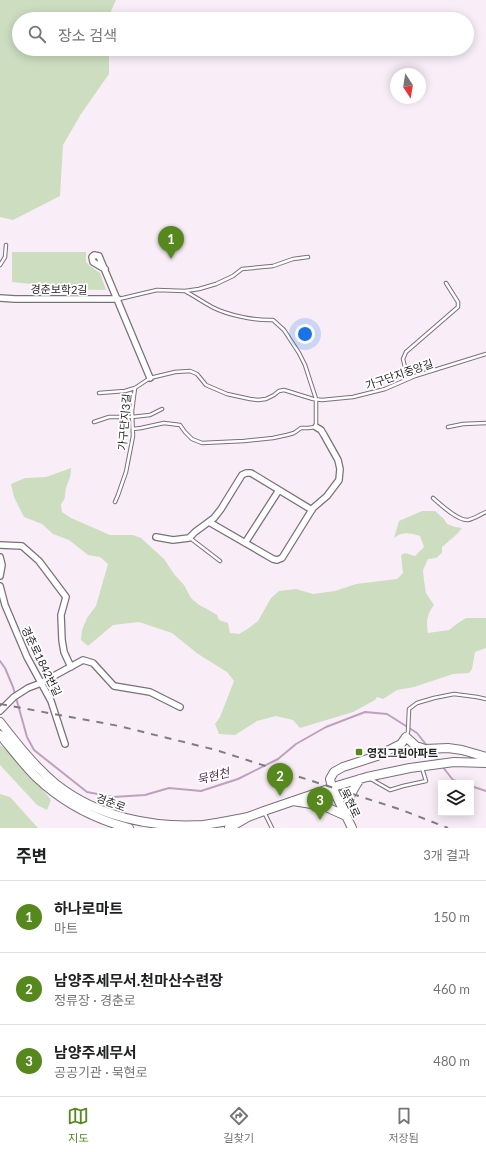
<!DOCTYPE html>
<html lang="ko">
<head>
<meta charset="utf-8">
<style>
	:root { --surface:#fff; --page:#f6f6f6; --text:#202124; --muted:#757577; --line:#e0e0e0; --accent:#56881d }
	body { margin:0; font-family:Lato,"Noto Sans KR",sans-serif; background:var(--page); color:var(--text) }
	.controls { position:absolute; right:12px; bottom:12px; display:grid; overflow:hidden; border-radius:0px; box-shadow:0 2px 10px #0003 }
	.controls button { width:36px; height:36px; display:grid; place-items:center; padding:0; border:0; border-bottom:1px solid var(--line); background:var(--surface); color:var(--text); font:20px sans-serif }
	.compass { position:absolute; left:390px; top:68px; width:36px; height:36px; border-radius:50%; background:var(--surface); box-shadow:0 2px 10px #0003; rotate:168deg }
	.you { position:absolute; left:305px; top:334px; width:14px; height:14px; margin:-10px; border:3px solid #fff; border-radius:50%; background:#1a73e8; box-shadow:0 0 0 6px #1a73e833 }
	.badge { display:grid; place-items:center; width:26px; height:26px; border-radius:50%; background:var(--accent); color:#fff; font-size:13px; font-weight:700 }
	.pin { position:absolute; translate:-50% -33px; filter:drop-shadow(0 1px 2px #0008) }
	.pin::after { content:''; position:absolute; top:21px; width:14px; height:12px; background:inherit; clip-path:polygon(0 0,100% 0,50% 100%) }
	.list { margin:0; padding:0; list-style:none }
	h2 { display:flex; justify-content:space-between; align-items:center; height:52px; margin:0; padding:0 16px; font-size:17px }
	h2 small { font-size:13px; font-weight:400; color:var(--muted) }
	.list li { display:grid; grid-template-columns:26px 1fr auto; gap:12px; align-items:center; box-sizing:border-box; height:72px; padding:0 16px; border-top:1px solid var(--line) }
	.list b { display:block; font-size:15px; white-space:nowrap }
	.list p { margin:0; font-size:13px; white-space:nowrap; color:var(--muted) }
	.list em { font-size:13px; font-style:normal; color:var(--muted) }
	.icon { flex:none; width:22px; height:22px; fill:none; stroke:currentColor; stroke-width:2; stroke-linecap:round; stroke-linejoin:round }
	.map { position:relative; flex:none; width:486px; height:828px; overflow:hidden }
	.search { position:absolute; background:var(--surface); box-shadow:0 2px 10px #0003; left:12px; right:12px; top:12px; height:44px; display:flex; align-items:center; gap:10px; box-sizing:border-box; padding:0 14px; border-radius:22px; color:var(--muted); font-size:15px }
	.sheet { height:268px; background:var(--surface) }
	nav { display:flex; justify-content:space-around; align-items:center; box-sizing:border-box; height:56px; border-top:1px solid var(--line); background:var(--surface); font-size:11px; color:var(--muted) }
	nav a { display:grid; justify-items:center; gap:2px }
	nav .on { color:var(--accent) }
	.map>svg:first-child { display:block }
	.green { fill:#ccddc0 }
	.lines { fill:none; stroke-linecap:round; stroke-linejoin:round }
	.stream { stroke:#bda1bc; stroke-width:2 }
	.lane-casing { stroke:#7a707a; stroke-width:4.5 }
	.street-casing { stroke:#7a707a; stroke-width:8 }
	.secondary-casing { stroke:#7a707a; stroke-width:10 }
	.lane { stroke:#fff; stroke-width:2.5 }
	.street { stroke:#fff; stroke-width:5.5 }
	.secondary { stroke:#fff; stroke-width:8 }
	.rail { stroke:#837b82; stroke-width:2; stroke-dasharray:7 7; stroke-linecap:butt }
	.poi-dot { fill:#56881d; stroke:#fff; stroke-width:1.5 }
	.labels { text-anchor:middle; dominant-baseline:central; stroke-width:3.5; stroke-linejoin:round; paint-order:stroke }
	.street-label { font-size:11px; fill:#231f22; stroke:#fff }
	.poi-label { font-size:11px; font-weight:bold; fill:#231f22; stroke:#fff; text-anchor:start }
	.water-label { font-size:12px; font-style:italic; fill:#573156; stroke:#fff }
</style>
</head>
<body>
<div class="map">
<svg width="486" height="828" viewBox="0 0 486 828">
	<rect width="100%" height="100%" fill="#f9eef8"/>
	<path class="green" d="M0 0H116L111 11 110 19H19V49H109V74L81 114 63 145 60 196 13 220 0 217Z
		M12 252H86V262L90 266 100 273 106 290 48 289 31 284 12 282Z
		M71 468C71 478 69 479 66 488 64 496 67 497 61 504L62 512 71 518 110 535H133L141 538 164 559 174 574 184 585 191 598 199 605 207 609 217 615 219 620 228 623 230 633 239 634 249 628 258 621 271 598 279 591 296 589 313 594 335 591 356 584 397 579 403 573 401 555 405 553 415 556 424 547 420 536C410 533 403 531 394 538L399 521 422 511H435L444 519 447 524 455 527 462 528 456 535 442 547V553L436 558 428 559 423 570 424 581 426 593 434 605C427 614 426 622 428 633L449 630 458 623 466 618H486V648L475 652 472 669 469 673 453 674 414 687 397 690 383 699 377 697 375 700 353 712 300 728 293 720 276 716 257 721 235 735 219 734 215 724 220 717 234 681 227 672 198 654 172 633 139 622 113 625 88 646 81 640 82 630 87 618 96 606 108 564 100 557 88 555 69 540 53 534 42 524 24 517 14 497 11 484 25 478 46 477Z
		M0 745C18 756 38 783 51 800L47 810 37 805 0 765Z
		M0 794 10 797 38 828H0Z"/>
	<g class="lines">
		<path class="stream" d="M0 661 5 668 13 687 27 737 34 750 87 792 113 797 145 795 169 788 201 791 238 779 278 759 296 744 326 727 365 712 387 714 417 733 428 747
			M432 752 439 761
			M442 766 453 780 462 783
			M471 786 486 791"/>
		<defs>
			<path id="lane" d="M0 265 5 257 6 245
				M119 299 157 290 185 291 199 289 216 284 233 276 242 269 273 266 293 259 308 257
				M408 379 403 359 406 352 458 307V302L446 283
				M99 393 125 391 135 388 150 378 175 372 190 371 197 374 206 385 227 394 250 399 258 400 266 399 274 395 279 391 284 390 313 399 322 400 353 397 385 389 415 376 486 354
				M94 422 109 417H132L150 415 162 409
				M448 427 463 424 486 423
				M133 429 141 428 164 423 180 425 185 432 192 439 202 443 244 441 273 438 287 435 294 433 301 428H308L316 427V399L305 365 299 353 284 330 273 320C256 321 227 315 212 307 203 302 194 296 185 291
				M433 498C441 505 458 521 468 520 474 519 481 514 486 512
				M115 502 118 495 126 472 133 436 132 411 135 388
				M190 538 220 561
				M406 736 408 732 409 709 417 703 434 698 454 694 477 697 486 699
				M369 778 390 790 403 786 426 781 422 768
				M264 812 272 828"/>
			<path id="street" d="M105 269 93 262 92 257 94 255 99 256 101 261 150 378
				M0 298 15 299H118
				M209 522 273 559 277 560 282 558 313 508 327 496 339 480 340 469 338 460 324 435 321 430 316 427
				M156 537 173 540 189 538 195 532 214 518 221 509 242 475 246 473H251L312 510
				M245 543 279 490
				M0 545 22 546 39 561 66 597 61 615 62 640 64 652 71 667
				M0 557 2 565 0 576
				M0 586 5 605 27 657 51 701 65 744
				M0 711 14 697 28 688 41 683 83 660 93 663 114 686 150 692 180 707"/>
			<path id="secondary" d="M0 722C17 744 35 767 57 785 98 817 152 828 203 825 218 823 233 820 248 817
				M0 735C12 749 23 764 36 777 62 802 94 819 129 828
				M293 801 324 806 346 816
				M346 816C348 799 350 794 360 779
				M229 828 248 817 264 811 340 785 367 777 410 768 454 762 486 763
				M352 828 332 787 330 779 334 772 343 767 377 756 401 744 406 737 416 746 425 749 448 748 462 750 486 757"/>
		</defs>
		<use href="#lane" class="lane-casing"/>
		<use href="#street" class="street-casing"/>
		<use href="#secondary" class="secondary-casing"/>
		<use href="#lane" class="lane"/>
		<use href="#street" class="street"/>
		<use href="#secondary" class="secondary"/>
		<path class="rail" d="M0 704 119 726 216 750 402 810 448 828"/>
	</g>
	<rect class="poi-dot" x="355" y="748" width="8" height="8" rx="2"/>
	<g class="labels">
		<g class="street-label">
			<text transform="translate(59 289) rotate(1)">경춘보학2길</text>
			<text transform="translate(399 374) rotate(-19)">가구단지중앙길</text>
			<text transform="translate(124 422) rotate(-85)">가구단지3길</text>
			<text transform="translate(42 661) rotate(64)">경춘로1842번길</text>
			<text transform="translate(111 802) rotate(20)">경춘로</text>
			<text transform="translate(351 803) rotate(64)">묵현로</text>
		</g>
		<g class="poi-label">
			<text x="367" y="752">영진그린아파트</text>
		</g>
		<g class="water-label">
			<text transform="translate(213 776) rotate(-14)">묵현천</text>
		</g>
	</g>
</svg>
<div class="controls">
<button><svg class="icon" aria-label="layers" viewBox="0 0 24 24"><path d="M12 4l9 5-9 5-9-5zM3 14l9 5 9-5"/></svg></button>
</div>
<svg class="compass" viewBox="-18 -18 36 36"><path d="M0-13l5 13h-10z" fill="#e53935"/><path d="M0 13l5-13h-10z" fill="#757577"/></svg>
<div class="you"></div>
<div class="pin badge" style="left:171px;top:259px">1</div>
<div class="pin badge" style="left:280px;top:796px">2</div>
<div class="pin badge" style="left:320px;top:820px">3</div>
<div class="search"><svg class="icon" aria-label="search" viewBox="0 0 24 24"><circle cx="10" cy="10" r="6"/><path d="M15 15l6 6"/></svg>장소 검색</div>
</div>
<section class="sheet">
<h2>주변<small>3개 결과</small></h2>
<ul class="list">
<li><span class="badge">1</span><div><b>하나로마트</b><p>마트</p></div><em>150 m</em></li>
<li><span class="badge">2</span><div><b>남양주세무서.천마산수련장</b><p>정류장 · 경춘로</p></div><em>460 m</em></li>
<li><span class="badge">3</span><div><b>남양주세무서</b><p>공공기관 · 묵현로</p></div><em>480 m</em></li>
</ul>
</section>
<nav>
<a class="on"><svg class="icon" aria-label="map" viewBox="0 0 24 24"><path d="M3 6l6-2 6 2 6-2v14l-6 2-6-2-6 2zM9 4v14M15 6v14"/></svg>지도</a>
<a><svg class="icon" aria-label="directions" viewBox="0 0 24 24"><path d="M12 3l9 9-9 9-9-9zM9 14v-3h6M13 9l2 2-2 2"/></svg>길찾기</a>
<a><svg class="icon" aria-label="saved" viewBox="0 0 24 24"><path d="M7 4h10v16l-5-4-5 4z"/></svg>저장됨</a>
</nav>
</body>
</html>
